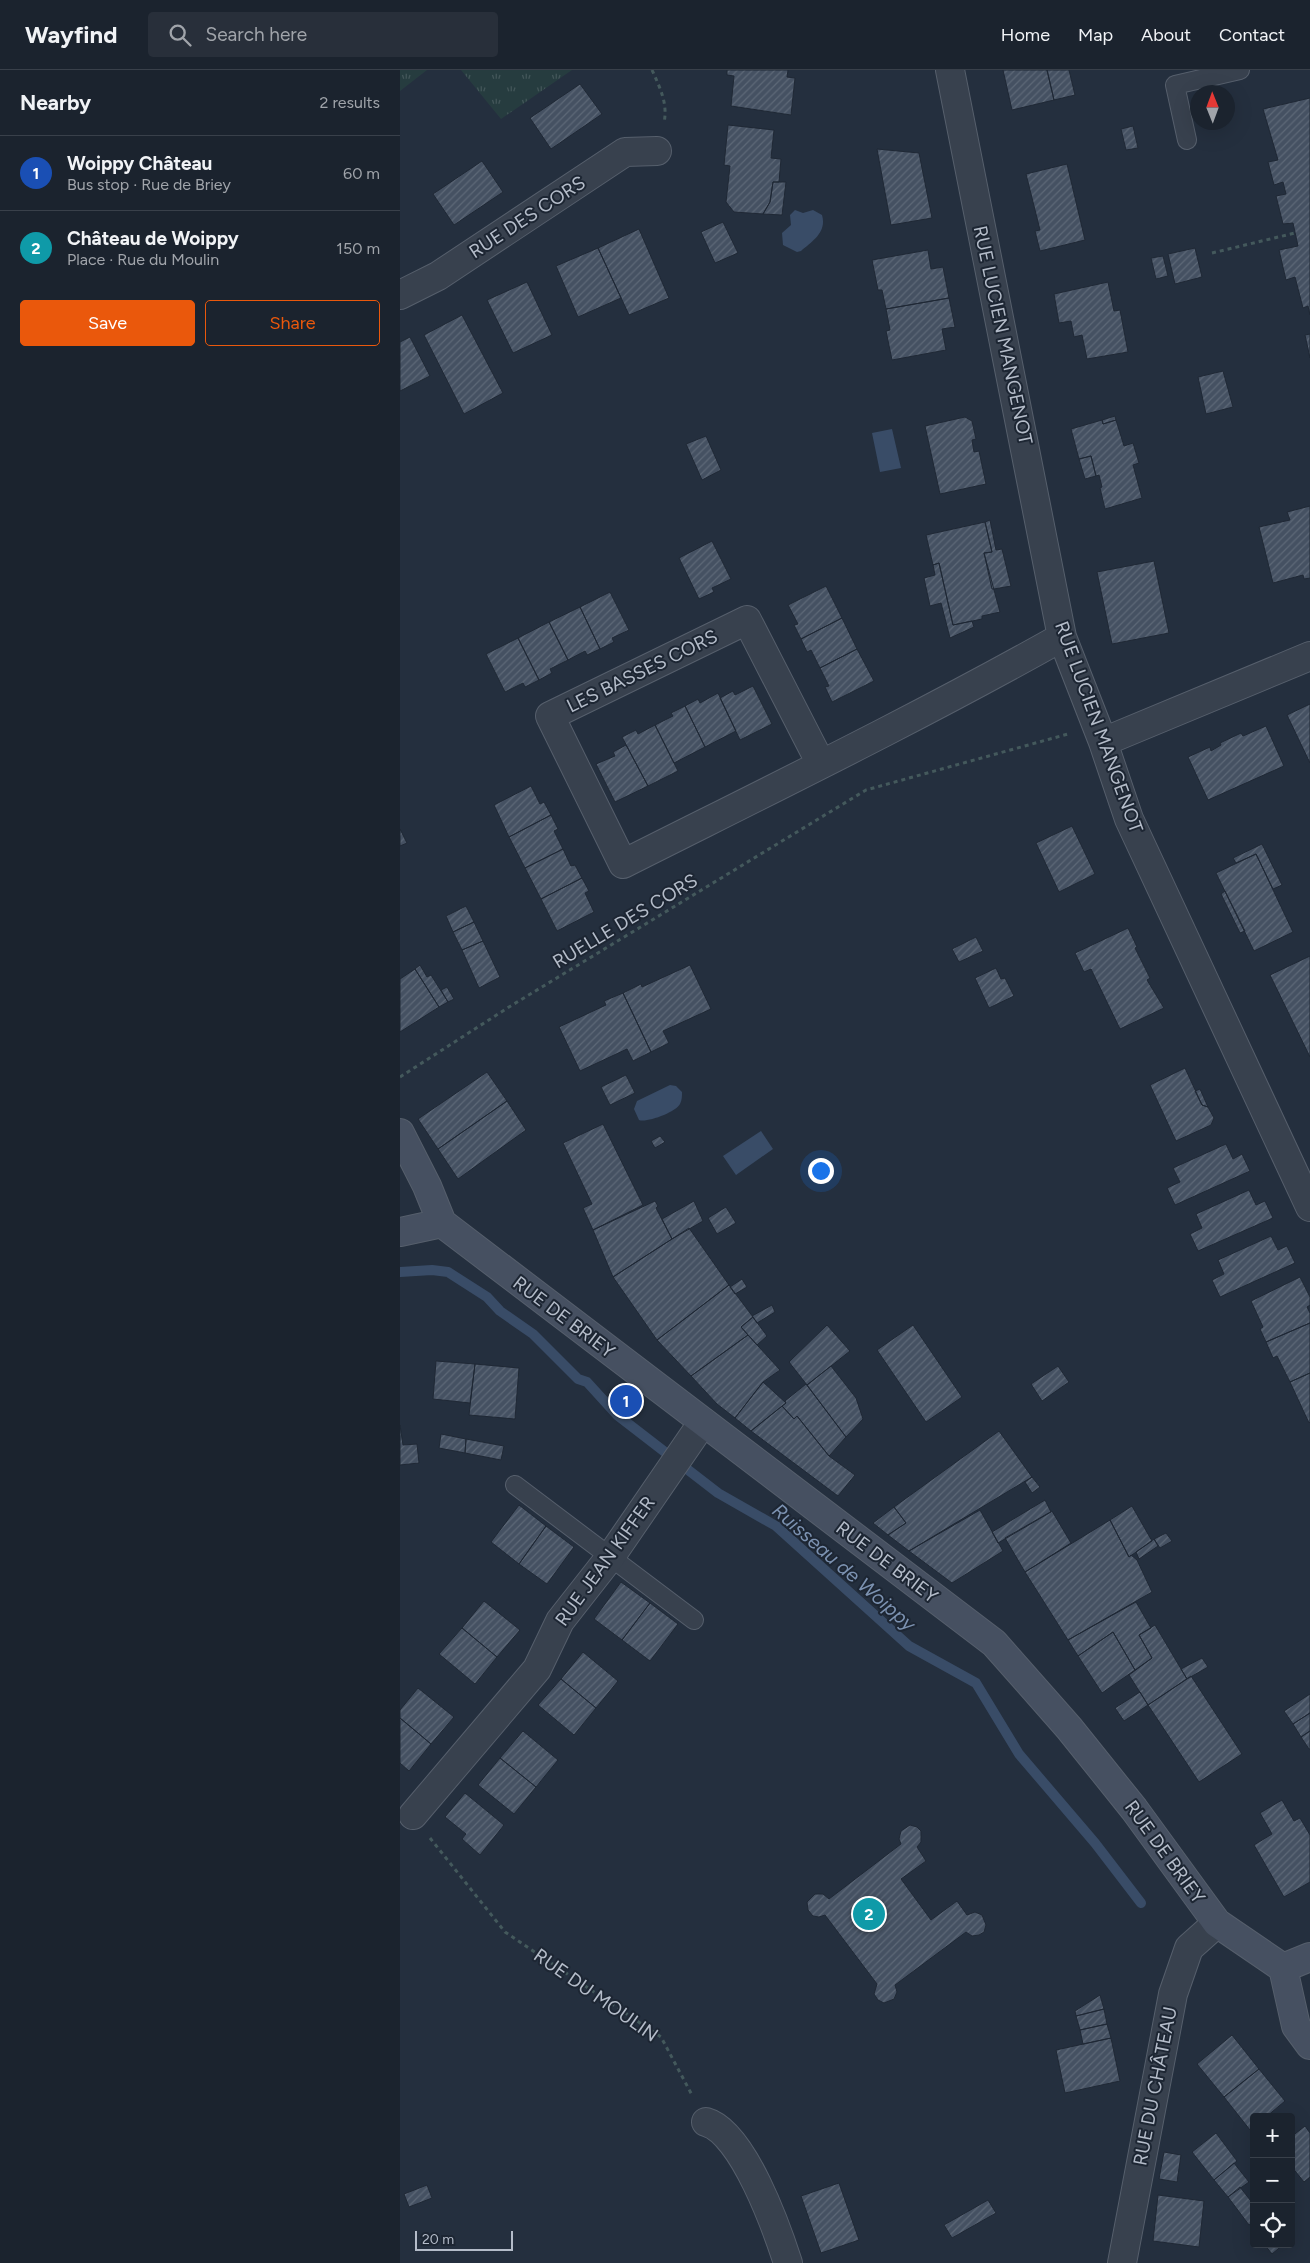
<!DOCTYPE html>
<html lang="en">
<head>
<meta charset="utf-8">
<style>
	:root { --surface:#1b232e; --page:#282f3a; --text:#f1f3f6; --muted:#a0a4aa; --line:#39404a; --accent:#ea580c }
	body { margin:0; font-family:Figtree,sans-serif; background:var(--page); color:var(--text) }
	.controls { position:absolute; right:15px; bottom:15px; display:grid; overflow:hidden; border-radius:5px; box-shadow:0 5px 20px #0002 }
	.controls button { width:45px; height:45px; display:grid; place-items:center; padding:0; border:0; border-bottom:1px solid var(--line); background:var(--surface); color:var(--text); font:25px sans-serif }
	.compass { position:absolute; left:790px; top:15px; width:45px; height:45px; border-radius:50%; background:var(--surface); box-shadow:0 5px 20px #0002; rotate:359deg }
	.scale { position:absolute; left:15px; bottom:12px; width:98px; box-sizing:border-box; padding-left:5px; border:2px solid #b4bcc9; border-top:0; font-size:14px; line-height:18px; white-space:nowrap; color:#b4bcc9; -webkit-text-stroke:4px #1d2633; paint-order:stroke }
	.you { position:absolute; left:420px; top:1100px; width:18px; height:18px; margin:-12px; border:4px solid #fff; border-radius:50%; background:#1a73e8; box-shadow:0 0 0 8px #1a73e833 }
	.badge { display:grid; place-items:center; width:32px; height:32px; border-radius:50%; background:var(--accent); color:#fff; font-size:16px; font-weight:700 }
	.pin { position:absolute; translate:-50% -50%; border:2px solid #fff; box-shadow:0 1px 5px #0006 }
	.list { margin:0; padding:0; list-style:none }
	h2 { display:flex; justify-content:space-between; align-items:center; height:65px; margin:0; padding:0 20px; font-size:21px }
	h2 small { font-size:16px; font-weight:400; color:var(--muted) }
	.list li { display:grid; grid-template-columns:32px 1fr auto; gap:15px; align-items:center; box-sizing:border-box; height:75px; padding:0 20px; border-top:1px solid var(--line) }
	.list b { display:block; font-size:19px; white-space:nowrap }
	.list p { margin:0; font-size:16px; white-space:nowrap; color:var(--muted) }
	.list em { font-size:16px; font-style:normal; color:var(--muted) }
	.actions { display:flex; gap:10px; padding:15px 20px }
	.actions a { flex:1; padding:11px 0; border:1px solid var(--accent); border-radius:5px; text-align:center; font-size:18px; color:var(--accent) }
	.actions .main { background:var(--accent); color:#fff }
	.icon { flex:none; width:28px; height:28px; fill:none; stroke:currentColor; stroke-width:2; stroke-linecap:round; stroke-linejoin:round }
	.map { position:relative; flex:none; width:910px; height:2193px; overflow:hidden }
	header { display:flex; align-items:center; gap:30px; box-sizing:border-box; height:70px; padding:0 25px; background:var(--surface); border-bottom:1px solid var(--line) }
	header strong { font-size:24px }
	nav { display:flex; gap:28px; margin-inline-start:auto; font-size:18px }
	.search { width:350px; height:45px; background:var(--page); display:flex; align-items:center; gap:12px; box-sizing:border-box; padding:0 18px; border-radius:5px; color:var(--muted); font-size:19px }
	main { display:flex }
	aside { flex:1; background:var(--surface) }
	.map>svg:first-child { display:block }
	.grass { fill:url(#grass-tufts) }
	.water { fill:#394c67 }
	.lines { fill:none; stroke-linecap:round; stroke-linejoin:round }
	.stream { stroke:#394c67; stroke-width:10 }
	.building { fill:url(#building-hatch); stroke:#1f2835 }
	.lane-casing { stroke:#565f6c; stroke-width:20 }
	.street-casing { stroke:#565f6c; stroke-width:30 }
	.secondary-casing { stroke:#565f6c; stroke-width:30 }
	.path { stroke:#44595c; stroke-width:3; stroke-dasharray:4 4; stroke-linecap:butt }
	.lane { stroke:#38414e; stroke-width:18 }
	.street { stroke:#38414e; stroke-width:28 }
	.secondary { stroke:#465061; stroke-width:28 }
	.labels { text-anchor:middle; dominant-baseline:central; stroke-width:4; stroke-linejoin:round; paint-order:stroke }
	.street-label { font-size:19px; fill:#b4bcc9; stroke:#1d2633 }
	.water-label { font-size:20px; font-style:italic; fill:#7c92b1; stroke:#1d2633 }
</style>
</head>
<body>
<header>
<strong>Wayfind</strong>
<div class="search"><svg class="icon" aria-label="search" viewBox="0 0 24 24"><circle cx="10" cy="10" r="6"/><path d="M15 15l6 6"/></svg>Search here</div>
<nav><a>Home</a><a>Map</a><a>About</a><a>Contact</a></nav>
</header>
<main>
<aside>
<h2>Nearby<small>2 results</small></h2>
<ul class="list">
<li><span class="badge" style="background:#1a4fb4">1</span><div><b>Woippy Château</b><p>Bus stop · Rue de Briey</p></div><em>60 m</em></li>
<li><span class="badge" style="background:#0f9aa8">2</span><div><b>Château de Woippy</b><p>Place · Rue du Moulin</p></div><em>150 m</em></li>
</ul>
<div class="actions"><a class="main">Save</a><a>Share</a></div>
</aside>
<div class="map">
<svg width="910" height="2193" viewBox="0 0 910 2193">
	<defs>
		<pattern id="grass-tufts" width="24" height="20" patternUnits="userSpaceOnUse" patternTransform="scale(1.25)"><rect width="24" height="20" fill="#263c3f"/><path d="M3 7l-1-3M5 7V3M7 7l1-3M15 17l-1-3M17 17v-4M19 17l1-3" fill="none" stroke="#435659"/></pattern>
		<pattern id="building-hatch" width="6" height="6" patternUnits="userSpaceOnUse" patternTransform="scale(1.25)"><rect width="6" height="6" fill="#455162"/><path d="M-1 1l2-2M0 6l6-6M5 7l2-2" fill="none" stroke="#5d6877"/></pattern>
	</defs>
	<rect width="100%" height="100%" fill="#242f3e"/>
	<path class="grass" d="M0 0H27L0 21Z
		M61 0H172L101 49Z"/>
	<path class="water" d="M395 140 403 143 413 140 422 145C427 162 413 171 401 181L397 182 383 175 382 163 391 155 390 145Z
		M492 359 501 398 480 402 472 363Z
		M270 1015 276 1016 282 1022C282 1026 282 1030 280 1034 276 1042 247 1053 239 1050L234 1039 237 1031Z
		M361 1061 373 1079 336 1105 323 1086Z"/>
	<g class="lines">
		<path class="stream" d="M0 1202 32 1200 48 1202 87 1227 100 1241 133 1264 178 1309 187 1312 217 1345 318 1423 376 1456 509 1576 576 1613 619 1684 695 1773 741 1833"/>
	</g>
	<path class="building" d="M327 0H388L387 7 395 8 391 45 331 36 334 6 327 5Z
		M603 0H647L654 30 612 40Z
		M647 0H669L675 25 654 30Z
		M180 14 202 44 151 79 130 48Z
		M910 28V245L908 236 903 238 895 207 886 210 879 180 898 176 893 153 883 154 876 126 886 124 883 112 874 115 868 92 878 90 863 39Z
		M328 55 374 60 371 88 381 89 379 112H373L370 132 363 144 334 142 326 132 330 96 324 95Z
		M733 56 738 78 726 80 721 59Z
		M477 79 519 83 532 148 491 155Z
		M82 91 103 122 54 155 33 124Z
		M667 94 685 170 640 181 635 161 640 160 626 104Z
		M373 112H386L382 145 363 144 370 132Z
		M323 152 338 183 315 193 301 162Z
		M239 159 269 228 229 245 198 178Z
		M198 178 221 228 178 247 156 196Z
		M795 178 802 207 775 214 768 184Z
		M528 180 531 199 543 197 549 228 486 239 482 220H478L472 190Z
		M763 186 768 206 756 209 751 188Z
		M127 212 152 265 113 283 87 230Z
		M708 212 714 241 720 240 728 282 687 289 682 265 674 267 671 251 659 253 654 224Z
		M549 228 555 257 542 259 546 280 492 290 486 261 490 260 486 239Z
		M62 245 103 323 64 344 24 265Z
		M910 264V288L905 265Z
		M10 267 30 306 0 321V272Z
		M823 301 833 337 806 344 798 307Z
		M715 346 716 350 703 354 702 350Z
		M565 347 572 351 576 369 572 370 574 382 579 381 586 414 540 424 525 356Z
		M702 350 703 354 716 350 724 376 733 373 739 393 733 395 742 428 705 439 700 418 702 417 699 405 696 406 691 386 679 389 671 359Z
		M306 366 321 400 302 410 286 374Z
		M691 386 696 406 685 409 679 389Z
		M910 436V508L904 509 903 505 873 513 859 457 890 450 887 442Z
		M590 450 596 480 602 479 611 516 594 519H592L584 483 592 482 585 452Z
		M585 452 592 482 584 483 600 542 582 546V549L553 555 539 493 533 495 526 465Z
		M312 471 331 509 312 518 314 522 299 529 279 488Z
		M754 491 769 563 712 574 697 502Z
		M539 493 553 555 572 551 574 557 550 568 541 533 530 536 524 508 535 505 533 495Z
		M426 516 442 548 401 569 394 555 398 554 388 535Z
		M210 522 229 560 212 568 214 572 200 579 180 537Z
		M180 537 200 579 187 585 185 581 168 590 149 552Z
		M442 548 457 579 420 598 411 580 407 582 401 569Z
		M149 552 168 590 150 599 152 603 139 610 118 568Z
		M118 568 139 610 125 617 123 613 105 622 86 584Z
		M457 579 474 611 432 632 425 617 429 616 420 598Z
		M353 616 372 654 340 670 320 628 333 621 335 625Z
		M318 623 336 661 305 677 285 636 298 629 300 633Z
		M910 634V693L887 645Z
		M285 636 305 677 274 693 255 655 273 646 271 643Z
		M255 655 278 701 248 716 222 667 236 660 238 664Z
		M866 656 884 696 808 730 788 687 810 677 811 681 821 675 820 673 841 663 843 666Z
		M226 675 248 716 215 732 196 694 215 686 213 682Z
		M131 716 140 734 144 732 151 745 109 767 94 735Z
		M151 745 158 759 154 761 163 779 125 798 109 767Z
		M672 756 695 804 659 822 636 773Z
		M0 759 7 773 0 776Z
		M862 774 882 815 873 819 856 784 836 793 833 788Z
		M163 779 171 796 175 795 182 808 141 829 125 798Z
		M856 784 893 862 854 881 816 803Z
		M182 808 189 821 185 823 194 842 157 861 141 829Z
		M825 821 845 861 840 863 821 824Z
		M66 836 74 852 53 862 46 846Z
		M74 852 83 871 62 880 53 862Z
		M728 858 737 877 735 878 750 908 747 910 764 938 720 959 691 899 684 902 675 883Z
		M576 867 583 881 559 892 552 879Z
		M83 871 100 907 79 918 62 880Z
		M910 886V987L870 905Z
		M20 895 27 907 31 905 48 932 39 937 15 899Z
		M290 895 311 939 263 961 269 973 251 982 223 923 241 914 242 917Z
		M596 898 601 909 605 908 614 926 589 938 575 908Z
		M15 899 39 937 0 962V909Z
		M47 917 54 929 48 932 41 920Z
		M223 923 251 982 233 991 227 979 180 1001 159 957 206 935 204 931Z
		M785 998 802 1035 808 1037 814 1048 811 1055 776 1071 750 1015Z
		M87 1002 107 1031 38 1079 18 1049Z
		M226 1005 235 1023 210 1035 201 1017Z
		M800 1019 808 1037 802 1035 795 1021Z
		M107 1031 126 1060 58 1109 38 1079Z
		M203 1054 243 1135 193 1160 183 1138 192 1134 163 1073Z
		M260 1066 265 1072 255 1078 251 1071Z
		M826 1074 833 1089 842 1084 850 1101 775 1135 767 1118 780 1112 773 1098Z
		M849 1120 856 1135 865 1131 873 1148 798 1181 790 1164 802 1158 796 1144Z
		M255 1131 258 1136 256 1138 272 1169 213 1207 193 1160Z
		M294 1131 303 1151 272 1169 262 1149Z
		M326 1137 336 1153 317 1164 308 1148Z
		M289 1158 329 1215 257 1270 213 1207Z
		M871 1166 878 1180 887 1176 895 1193 820 1227 812 1210 824 1204 818 1190Z
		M900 1207 910 1227V1235L907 1237 910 1243V1253L866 1272 860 1259 863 1257 851 1231Z
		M342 1209 347 1217 335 1224 330 1217Z
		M329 1215 353 1247 341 1257 348 1265 291 1306 257 1270Z
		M372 1235 375 1242 357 1253 352 1246Z
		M353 1247 367 1266 357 1275 341 1257Z
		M910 1253V1303L890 1312 877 1286 873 1288 866 1272Z
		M427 1255 450 1281 407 1315 389 1292Z
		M513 1255 562 1327 526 1352 477 1280Z
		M348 1265 380 1300 363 1312 335 1348 317 1334 291 1306Z
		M36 1291 75 1294 70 1333 33 1329Z
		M75 1294 119 1298 115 1349 69 1345Z
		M431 1296 456 1328 463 1349 446 1367 407 1315Z
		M658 1296 669 1312 642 1331 631 1314Z
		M910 1303V1352L909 1353 890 1312Z
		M363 1312 386 1333 351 1361 335 1348Z
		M406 1314 446 1367 429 1386 397 1346 394 1349 382 1336 386 1333 385 1331Z
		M382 1336 394 1349 397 1346 429 1386 455 1405 438 1426 351 1361Z
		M0 1355 3 1375 17 1374 19 1393 0 1395Z
		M599 1361 632 1407 509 1481 488 1465 506 1453 494 1437Z
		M41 1364 66 1369 65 1383 39 1378Z
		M66 1369 104 1376 101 1390 65 1383Z
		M632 1407 640 1417 632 1423 625 1412Z
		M645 1430 651 1442 598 1473 592 1462Z
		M119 1435 146 1456 119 1494 91 1472Z
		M732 1436 752 1471 729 1487 710 1450Z
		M494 1437 506 1453 488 1465 473 1453Z
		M580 1440 603 1481 552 1513 509 1481Z
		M652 1441 671 1473 625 1502 605 1468Z
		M710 1450 729 1487 731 1485 737 1490 752 1522 668 1570 625 1502Z
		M146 1456 174 1477 147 1514 119 1494Z
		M766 1463 772 1471 760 1478 754 1469Z
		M754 1469 758 1476 739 1489 736 1482Z
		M221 1512 250 1533 222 1570 194 1549Z
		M84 1531 120 1560 97 1587 62 1558Z
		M736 1532 751 1558 739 1565 752 1588 735 1600 713 1562 678 1586 668 1570Z
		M250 1533 278 1554 250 1591 222 1570Z
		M755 1555 787 1609 748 1635 729 1605 752 1588 739 1565Z
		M62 1558 97 1587 75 1614 39 1584Z
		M713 1562 735 1600 702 1623 678 1586Z
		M183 1582 218 1611 196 1638 161 1609Z
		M802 1588 808 1597 787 1609 781 1599Z
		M791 1606 842 1684 799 1712 748 1635Z
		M161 1609 196 1638 174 1665 138 1635Z
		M18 1618 54 1647 31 1674 0 1648V1640Z
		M740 1622 748 1635 724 1651 715 1638Z
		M910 1624V1643L893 1654 884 1641Z
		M910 1643V1661L901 1667 893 1654Z
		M0 1648 31 1674 9 1701 0 1693Z
		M123 1661 158 1690 136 1717 100 1688Z
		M910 1661V1679H909L901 1667Z
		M100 1688 136 1717 114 1744 78 1715Z
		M65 1723 104 1755 80 1785 62 1769 66 1764 45 1747Z
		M882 1730 894 1751 900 1748 910 1765V1812L884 1827 854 1775 872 1764 860 1743Z
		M510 1755 517 1757 521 1761V1772L517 1777 526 1791 501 1809 531 1850 557 1831 567 1845 575 1842 582 1845 586 1855 584 1862 579 1865 572 1866 566 1862 495 1915 497 1922 494 1929 484 1933 478 1930 474 1924 477 1914 425 1845 419 1847 413 1846 408 1840 407 1832 415 1824H423L429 1829 501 1774 499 1769 501 1761Z
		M700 1925 704 1939 676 1946 675 1941Z
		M704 1939 707 1954 680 1960 676 1946Z
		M707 1954 711 1968 683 1974 680 1960Z
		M832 1965 859 1999 824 2027 797 1994Z
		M711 1968 720 2011 665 2023 656 1980Z
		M859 1999 885 2031 866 2047H854V2056L850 2060 824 2027Z
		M905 2056 910 2063V2107L904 2112 891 2096V2067Z
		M816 2063 837 2091 814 2110 792 2082Z
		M764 2082 781 2085 777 2112 759 2109Z
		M834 2093 849 2112 828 2127 814 2110Z
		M439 2113 459 2170 421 2183 401 2126Z
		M27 2115 32 2128 9 2137 4 2124Z
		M840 2117 854 2135V2152L849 2155 828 2127Z
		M758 2125 804 2131 799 2177 753 2171Z
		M588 2130 596 2143 552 2168 544 2155Z
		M864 2174H884L872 2184Z"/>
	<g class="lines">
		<defs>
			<path id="lane" d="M787 70 775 15 840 0
				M115 1415 294 1550"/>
			<path id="street" d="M550 0 662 567 703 672 729 749 910 1137
				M0 225 38 206 225 82 257 81
				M703 672 910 586
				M421 694 347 550 150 646 223 794C370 720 518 648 662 567
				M13 1745 137 1599 160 1551 211 1486 303 1352
				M306 2052C343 2062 377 2159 388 2193
				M722 2193 773 1924 789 1878 817 1853"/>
			<path id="secondary" d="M0 1063 27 1116 42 1153
				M42 1153 594 1573 669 1658 734 1739 817 1853 883 1898
				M0 1162 42 1153
				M883 1898 896 1956 910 1975
				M883 1898 910 1887"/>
		</defs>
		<use href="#lane" class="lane-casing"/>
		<use href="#street" class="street-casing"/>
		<use href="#secondary" class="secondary-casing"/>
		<path class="path" d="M252 0C260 18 268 33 264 53
			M812 183 895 163
			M0 1007 109 937 466 720 668 664
			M30 1768 105 1862 261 1967 292 2025"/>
		<use href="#lane" class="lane"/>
		<use href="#street" class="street"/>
		<use href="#secondary" class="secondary"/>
	</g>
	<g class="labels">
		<g class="street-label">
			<text transform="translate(127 147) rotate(-33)">RUE DES CORS</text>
			<text transform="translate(603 265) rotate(78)">RUE LUCIEN MANGENOT</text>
			<text transform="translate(242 601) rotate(-26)">LES BASSES CORS</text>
			<text transform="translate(699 657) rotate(70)">RUE LUCIEN MANGENOT</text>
			<text transform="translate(225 851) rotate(-31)">RUELLE DES CORS</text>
			<text transform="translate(164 1247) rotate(37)">RUE DE BRIEY</text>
			<text transform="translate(205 1491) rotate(-54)">RUE JEAN KIFFER</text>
			<text transform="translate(487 1492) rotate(37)">RUE DE BRIEY</text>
			<text transform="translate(765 1782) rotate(54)">RUE DE BRIEY</text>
			<text transform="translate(196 1925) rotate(35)">RUE DU MOULIN</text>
			<text transform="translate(755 2016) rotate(-79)">RUE DU CHÂTEAU</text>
		</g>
		<g class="water-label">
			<text transform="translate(444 1497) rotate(41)">Ruisseau de Woippy</text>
		</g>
	</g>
</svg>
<div class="controls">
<button>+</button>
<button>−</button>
<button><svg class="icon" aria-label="locate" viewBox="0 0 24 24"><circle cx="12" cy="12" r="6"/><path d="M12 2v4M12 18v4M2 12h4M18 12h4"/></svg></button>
</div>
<svg class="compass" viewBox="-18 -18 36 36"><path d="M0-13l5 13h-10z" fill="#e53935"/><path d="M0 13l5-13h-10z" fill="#a0a4aa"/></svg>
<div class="scale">20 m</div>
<div class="you"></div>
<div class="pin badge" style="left:226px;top:1331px;background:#1a4fb4">1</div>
<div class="pin badge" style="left:469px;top:1844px;background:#0f9aa8">2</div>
</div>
</main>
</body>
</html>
